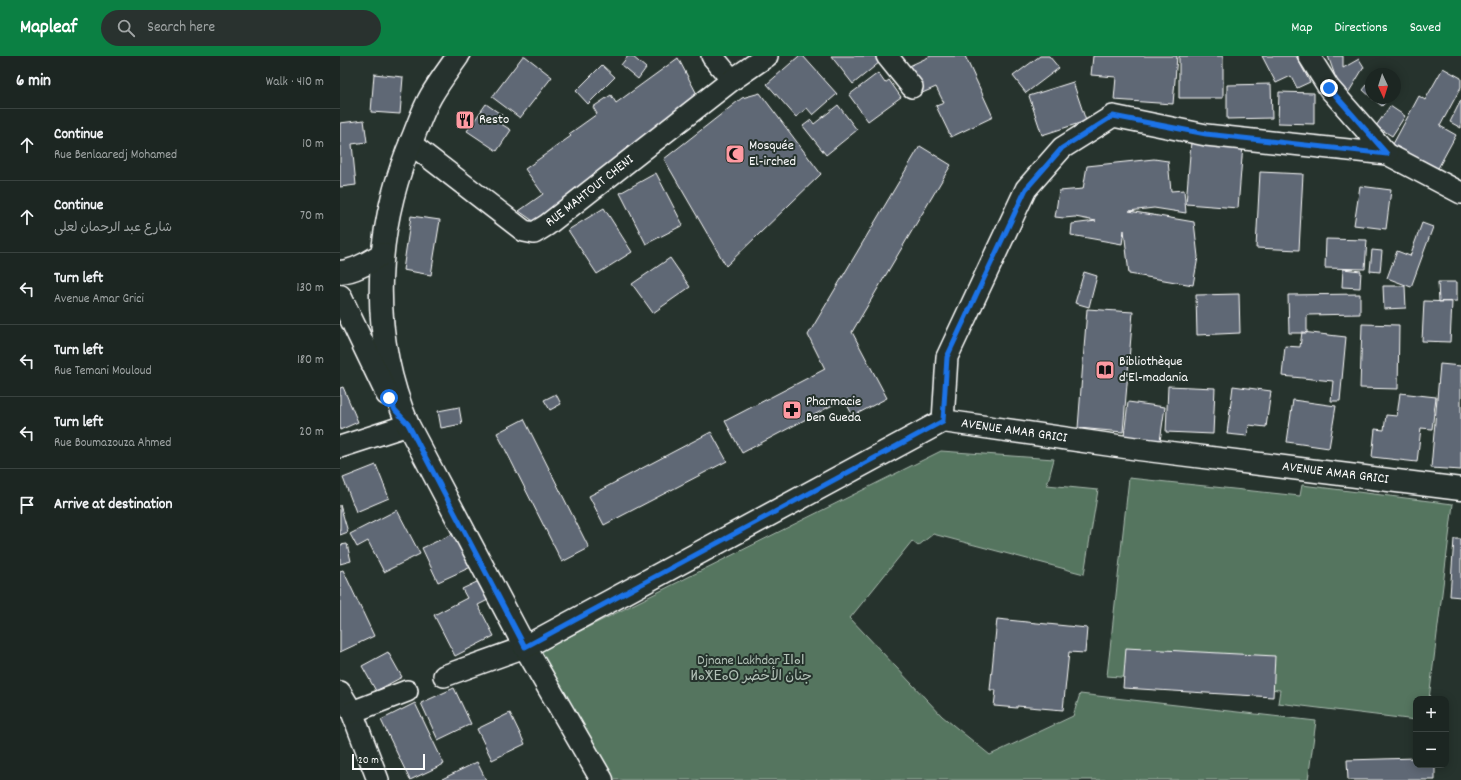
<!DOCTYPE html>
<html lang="en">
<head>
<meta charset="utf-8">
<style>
	:root { --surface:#1c2622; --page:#29322f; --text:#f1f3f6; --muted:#a0a5a5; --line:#3a4340; --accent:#0b8043 }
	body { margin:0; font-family:Dekko,"Playpen Sans Arabic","Noto Sans Tifinagh",sans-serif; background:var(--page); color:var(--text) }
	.controls { position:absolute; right:12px; bottom:12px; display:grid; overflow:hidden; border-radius:8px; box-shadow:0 2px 10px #0003 }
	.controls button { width:36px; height:36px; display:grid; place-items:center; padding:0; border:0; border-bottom:1px solid var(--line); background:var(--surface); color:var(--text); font:20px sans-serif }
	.compass { position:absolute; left:1025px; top:12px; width:36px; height:36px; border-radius:50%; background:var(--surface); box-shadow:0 2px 10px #0003; rotate:176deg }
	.scale { position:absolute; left:12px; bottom:10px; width:73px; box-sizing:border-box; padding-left:4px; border:2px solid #fff; border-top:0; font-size:11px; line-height:14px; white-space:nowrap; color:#fff; -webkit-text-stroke:3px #26332d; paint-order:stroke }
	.stop { position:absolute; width:12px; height:12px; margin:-9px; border:3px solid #1a73e8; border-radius:50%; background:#fff }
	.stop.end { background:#1a73e8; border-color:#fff; box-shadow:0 1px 4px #0008 }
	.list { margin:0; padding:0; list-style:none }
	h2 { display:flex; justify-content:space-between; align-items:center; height:52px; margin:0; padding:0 16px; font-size:17px }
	h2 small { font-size:13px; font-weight:400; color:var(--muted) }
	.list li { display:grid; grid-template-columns:26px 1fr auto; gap:12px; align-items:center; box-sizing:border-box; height:72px; padding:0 16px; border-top:1px solid var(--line) }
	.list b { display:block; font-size:15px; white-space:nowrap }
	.list p { margin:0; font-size:13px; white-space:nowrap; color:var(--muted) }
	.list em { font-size:13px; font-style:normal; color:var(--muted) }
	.icon { flex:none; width:22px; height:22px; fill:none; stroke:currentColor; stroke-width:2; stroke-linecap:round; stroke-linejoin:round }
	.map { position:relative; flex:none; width:1121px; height:724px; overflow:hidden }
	header { display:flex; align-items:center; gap:24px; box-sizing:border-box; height:56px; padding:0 20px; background:var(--accent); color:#fff }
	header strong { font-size:19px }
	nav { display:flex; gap:22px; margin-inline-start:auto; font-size:14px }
	.search { width:280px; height:36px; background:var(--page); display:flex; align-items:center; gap:10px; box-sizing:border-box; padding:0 14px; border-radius:22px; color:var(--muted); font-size:15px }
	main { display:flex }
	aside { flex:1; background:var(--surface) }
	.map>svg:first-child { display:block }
	.green { fill:#54755f; stroke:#aabaaf }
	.building { fill:#5f6775; stroke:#fff }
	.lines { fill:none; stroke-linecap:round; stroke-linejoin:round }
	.street-casing { stroke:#fff; stroke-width:24 }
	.secondary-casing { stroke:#fff; stroke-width:25 }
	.street { stroke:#26332d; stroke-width:21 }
	.secondary { stroke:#26332d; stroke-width:22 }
	.route { stroke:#1a73e8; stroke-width:5 }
	.labels { text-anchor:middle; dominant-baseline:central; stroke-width:4; stroke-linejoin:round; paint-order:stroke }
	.poi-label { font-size:14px; fill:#fff; stroke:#26332d; text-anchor:start }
	.street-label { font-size:14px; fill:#fff; stroke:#26332d }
	.park-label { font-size:14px; fill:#b2c1b7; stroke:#26332d }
</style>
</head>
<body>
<header>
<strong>Mapleaf</strong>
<div class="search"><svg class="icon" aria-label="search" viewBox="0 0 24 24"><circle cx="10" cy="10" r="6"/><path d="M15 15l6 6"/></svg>Search here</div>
<nav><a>Map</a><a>Directions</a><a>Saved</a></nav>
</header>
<main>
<aside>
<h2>6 min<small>Walk · 410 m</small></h2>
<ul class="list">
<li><svg class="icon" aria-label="ahead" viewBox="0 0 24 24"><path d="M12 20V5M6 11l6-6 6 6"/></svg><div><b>Continue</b><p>Rue Benlaaredj Mohamed</p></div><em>10 m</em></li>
<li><svg class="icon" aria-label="ahead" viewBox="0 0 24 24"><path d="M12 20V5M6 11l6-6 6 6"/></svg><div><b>Continue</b><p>شارع عبد الرحمان لعلى</p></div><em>70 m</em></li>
<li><svg class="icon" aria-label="left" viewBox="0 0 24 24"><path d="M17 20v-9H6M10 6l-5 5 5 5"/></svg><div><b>Turn left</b><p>Avenue Amar Grici</p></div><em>130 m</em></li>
<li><svg class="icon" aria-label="left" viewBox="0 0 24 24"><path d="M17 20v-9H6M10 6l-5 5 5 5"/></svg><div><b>Turn left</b><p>Rue Temani Mouloud</p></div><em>180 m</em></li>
<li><svg class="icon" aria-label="left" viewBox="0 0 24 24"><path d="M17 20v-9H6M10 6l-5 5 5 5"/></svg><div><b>Turn left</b><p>Rue Boumazouza Ahmed</p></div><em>20 m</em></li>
<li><svg class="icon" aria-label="arrive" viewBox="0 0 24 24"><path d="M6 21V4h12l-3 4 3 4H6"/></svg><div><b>Arrive at destination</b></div></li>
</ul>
</aside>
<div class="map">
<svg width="1121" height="724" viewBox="0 0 1121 724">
	<rect width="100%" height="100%" fill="#26332d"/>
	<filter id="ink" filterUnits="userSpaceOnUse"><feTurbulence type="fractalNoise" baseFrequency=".025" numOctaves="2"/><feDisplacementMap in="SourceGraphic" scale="8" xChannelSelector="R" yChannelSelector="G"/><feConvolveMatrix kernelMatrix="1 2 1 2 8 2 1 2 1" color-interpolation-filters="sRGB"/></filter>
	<g filter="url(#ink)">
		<path class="green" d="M601 395 714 403 707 429 758 434 744 518 593 478 578 490 572 485 510 562 602 660 650 699 733 660 740 638 976 665 968 724H260L198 596Z
			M789 422 960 440 962 429 1113 448 1089 643H1076V664L938 647 940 634 767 620Z"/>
		<path class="building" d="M183 0H185L212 21 180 62 152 41Z
			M288 0H292L306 12 298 23 281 9Z
			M459 0H463L497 38 473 59 467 52 456 61 427 28Z
			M491 0H535L540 6 513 28Z
			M591 0H625L653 61 611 81 596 50 604 47 596 31 580 38 567 11Z
			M700 0H709L719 12 686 37 673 20Z
			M753 0H837L833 48 774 44 776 21 751 19Z
			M839 0H883V42H839Z
			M922 0H956L970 26 957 32 951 20 936 27Z
			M988 0H1003V12L1019 3 1024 11 1007 39 999 31Z
			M338 2 359 42 196 167 179 155 203 138 185 113 231 80 229 78 257 58 253 51 271 39 276 47Z
			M262 9 275 21 248 48 236 35Z
			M1103 12 1121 22V31L1100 70 1116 79 1097 114 1052 90 1079 40 1085 44Z
			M538 17 545 27 549 24 561 41 528 65 509 39Z
			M34 18 63 21 60 58 31 56Z
			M1031 24V41L1023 34Z
			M733 26 746 65 702 79 689 40Z
			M931 28 932 62 887 63V29Z
			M939 36 974 37V68L938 67Z
			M420 37 481 118 386 210 324 103 402 42Z
			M1032 42H1049L1042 50Z
			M1121 44V72L1110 66Z
			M146 48 162 59 158 66 171 74 157 95 127 75Z
			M498 49 517 74 486 99 463 70 471 64 474 68Z
			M1050 50 1065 60 1052 80 1036 70Z
			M24 64 27 86 12 88 16 129 0 131V67Z
			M851 86 903 89 898 152 846 148Z
			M580 90 611 109 512 276 547 342 513 360 504 343 402 397 385 365 485 313 468 279Z
			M814 103 828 105 831 135 844 134 846 157 814 152 789 155 854 166 858 201 853 229 789 218 784 174 782 188 731 179 732 168 756 165 735 161 724 162 715 161 719 135 743 133 747 110Z
			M920 116 963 118 959 194 916 192Z
			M316 117 343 169 306 188 280 137Z
			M1020 130 1051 134 1046 173 1014 169Z
			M264 152 292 196 257 218 228 174Z
			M71 160 100 164 91 219 63 214Z
			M1082 167 1093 171 1071 231 1047 222 1057 195 1070 200Z
			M986 183 1027 184 1025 213 985 212Z
			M1032 194 1042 195 1040 216 1030 215Z
			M330 202 350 231 313 257 292 228Z
			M1003 213 1021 215 1020 232 1002 231Z
			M744 216 757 220 749 251 735 247Z
			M1098 226H1117V245L1099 246Z
			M1043 230H1065L1066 252 1044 253Z
			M899 238 900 277 857 279 856 239Z
			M1020 238V258L967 259V277H949L948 239Z
			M1084 245 1112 246 1110 286 1082 285Z
			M747 253 793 256 783 376 738 372Z
			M1022 268 1059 269 1058 333 1020 332Z
			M962 276 1006 281 1000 345H991L993 325 942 320 945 290 960 291Z
			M1100 308 1121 310V414L1091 412Z
			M828 330 875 332 873 378 826 376Z
			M893 330 931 335 926 371 909 369 907 380 887 378Z
			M3 331 18 366 0 374V332Z
			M1060 337 1096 341 1092 373 1081 372 1077 406 1032 401 1035 373 1044 374 1046 359 1057 360Z
			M216 338 221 348 210 354 204 344Z
			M953 344 996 350 989 392 947 386Z
			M788 346 825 351 820 385 784 380Z
			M119 351 122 368 101 372 98 355Z
			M184 363 249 492 222 506 157 377Z
			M371 376 387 405 264 469 249 440Z
			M36 409 49 442 16 456 3 422Z
			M0 449 8 476 0 479Z
			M57 454 80 498 44 516 28 485 17 491 10 478Z
			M115 477 131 511 98 526 82 492Z
			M1114 483H1121V541L1110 540Z
			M7 488 11 505 0 508V489Z
			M3 514 34 580 0 596V515Z
			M141 524 150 543 138 549 154 580 115 600 94 559 127 542 122 533Z
			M657 563 747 572 745 597 729 596 723 654 677 650V652L654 650 656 634H650Z
			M786 592 935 600 933 641 783 632Z
			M48 596 62 621 36 635 22 610Z
			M114 632 131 668 98 684 81 647Z
			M75 647 104 708 70 724 41 664Z
			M170 657 185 688 152 704 137 673Z
			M1076 702V709H1095V724H1008L1007 704Z
			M137 706 146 724H100Z"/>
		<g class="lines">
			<defs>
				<g id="street">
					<path d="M372 0 392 24"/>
					<path d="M547 0 572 31"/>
					<path d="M969 0 989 32 1047 98 1121 137"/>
					<path id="s1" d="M70 87 184 175 194 177 207 169 392 24 427 0"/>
					<path d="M603 365 607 301 686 133 722 92 773 60 866 79 1047 98"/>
					<path d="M0 391 68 369"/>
					<path d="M104 620 185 591"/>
					<path d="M0 636 12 656 38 724"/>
					<path d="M12 656 67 635"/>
				</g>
				<g id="secondary">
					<path d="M118 0C109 13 99 26 91 40 84 52 79 66 74 79 34 171 28 275 68 369L185 591 262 724"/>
					<path d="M0 216C15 215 29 206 42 198"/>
					<path d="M0 240 47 338"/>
					<path id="s2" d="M185 591 603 365 799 393 1121 433"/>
				</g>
			</defs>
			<use href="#street" class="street-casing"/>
			<use href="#secondary" class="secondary-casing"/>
			<use href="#street" class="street"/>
			<use href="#secondary" class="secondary"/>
		</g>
	</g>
	<g class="lines" filter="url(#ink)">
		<path class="route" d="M49 342 55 354 68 368 185 591 603 365 607 301 686 133 722 92 773 60 866 78 1047 98 989 32"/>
	</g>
	<defs>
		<symbol id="restaurant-square" viewBox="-11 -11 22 22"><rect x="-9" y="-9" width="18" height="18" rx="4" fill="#ff9aa2" stroke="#26332d"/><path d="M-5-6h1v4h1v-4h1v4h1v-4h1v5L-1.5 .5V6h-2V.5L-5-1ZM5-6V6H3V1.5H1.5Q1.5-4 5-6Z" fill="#111"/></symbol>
		<symbol id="mosque-square" viewBox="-11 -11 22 22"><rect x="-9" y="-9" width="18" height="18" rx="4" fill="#ff9aa2" stroke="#26332d"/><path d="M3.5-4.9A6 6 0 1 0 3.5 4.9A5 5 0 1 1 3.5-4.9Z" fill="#111"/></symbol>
		<symbol id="library-square" viewBox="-11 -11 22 22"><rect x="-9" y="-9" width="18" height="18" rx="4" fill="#ff9aa2" stroke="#26332d"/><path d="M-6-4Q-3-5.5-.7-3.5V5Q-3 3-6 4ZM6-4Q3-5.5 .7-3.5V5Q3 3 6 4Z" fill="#111"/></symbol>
		<symbol id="pharmacy-square" viewBox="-11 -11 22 22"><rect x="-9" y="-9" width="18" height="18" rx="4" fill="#ff9aa2" stroke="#26332d"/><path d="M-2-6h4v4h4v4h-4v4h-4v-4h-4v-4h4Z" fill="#111"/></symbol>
	</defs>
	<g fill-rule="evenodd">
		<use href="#restaurant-square" x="114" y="53" width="22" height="22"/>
		<use href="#mosque-square" x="384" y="87" width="22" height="22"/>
		<use href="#library-square" x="754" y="303" width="22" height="22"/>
		<use href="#pharmacy-square" x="441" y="343" width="22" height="22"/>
	</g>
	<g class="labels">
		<g class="poi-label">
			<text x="139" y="64">Resto</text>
			<text x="409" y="90">Mosquée<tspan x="409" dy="16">El-irched</tspan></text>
			<text x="779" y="306">Bibliothèque<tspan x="779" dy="16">d'El-madania</tspan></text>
			<text x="466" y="346">Pharmacie<tspan x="466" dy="16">Ben Gueda</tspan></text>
		</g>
		<g class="street-label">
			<text stroke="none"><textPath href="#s1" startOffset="224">RUE MAHTOUT CHENI</textPath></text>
			<text stroke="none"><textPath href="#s2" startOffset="547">AVENUE AMAR GRICI</textPath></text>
			<text stroke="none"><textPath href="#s2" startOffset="871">AVENUE AMAR GRICI</textPath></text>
		</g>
		<g class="park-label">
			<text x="411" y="605">Djnane Lakhdar ⵊⵏⴰⵏ<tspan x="411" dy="16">ⵍⴰⵅⴹⴰⵔ جنان الأخضر</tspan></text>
		</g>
	</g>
</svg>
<div class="controls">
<button>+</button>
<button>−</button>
</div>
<svg class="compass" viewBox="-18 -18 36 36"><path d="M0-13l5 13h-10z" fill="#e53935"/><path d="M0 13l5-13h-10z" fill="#a0a5a5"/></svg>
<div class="scale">20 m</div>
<div class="stop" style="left:49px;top:342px"></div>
<div class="stop end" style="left:989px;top:32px"></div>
</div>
</main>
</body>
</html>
